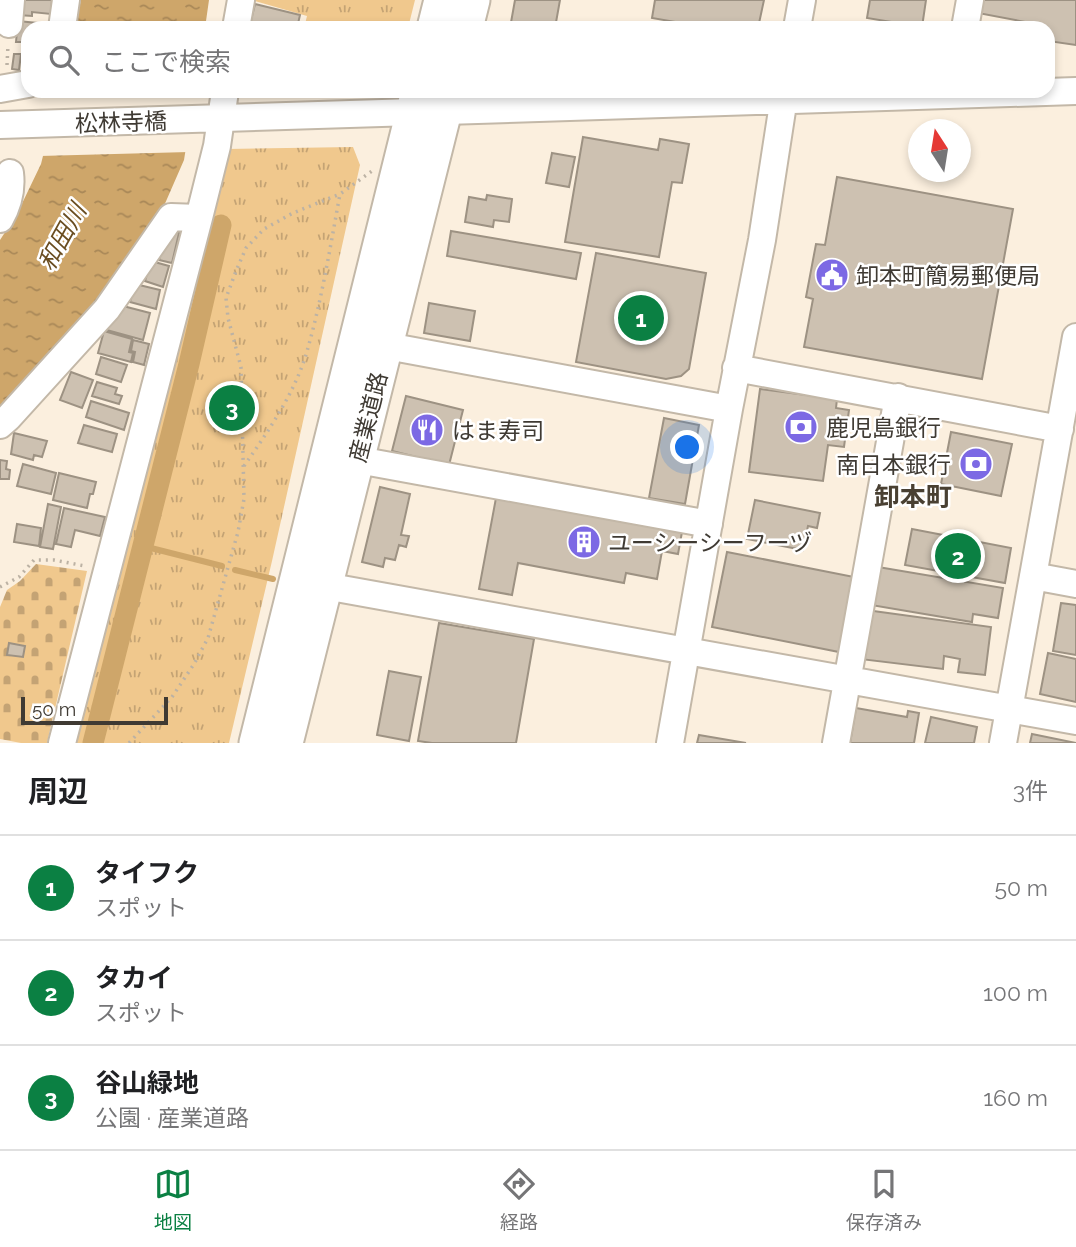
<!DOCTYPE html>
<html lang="ja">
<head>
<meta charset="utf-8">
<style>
	:root { --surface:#fff; --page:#f2f2f2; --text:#202124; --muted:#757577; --line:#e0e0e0; --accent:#0b8043 }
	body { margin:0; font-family:Raleway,"Noto Sans JP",sans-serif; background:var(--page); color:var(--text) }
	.compass { position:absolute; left:908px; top:119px; width:63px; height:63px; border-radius:50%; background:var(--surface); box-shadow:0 4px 10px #0003; rotate:348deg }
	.scale { position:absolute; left:21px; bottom:18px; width:147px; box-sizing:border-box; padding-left:7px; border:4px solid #3f3a33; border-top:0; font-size:19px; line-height:24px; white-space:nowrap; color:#3f3a33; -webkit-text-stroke:5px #fff; paint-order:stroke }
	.you { position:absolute; left:688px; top:448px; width:24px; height:24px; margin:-18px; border:5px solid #fff; border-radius:50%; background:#1a73e8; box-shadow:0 0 0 10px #1a73e833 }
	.badge { display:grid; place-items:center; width:46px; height:46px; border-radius:50%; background:var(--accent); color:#fff; font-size:23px; font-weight:700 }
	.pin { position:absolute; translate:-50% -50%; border:4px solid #fff; box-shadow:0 2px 7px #0006 }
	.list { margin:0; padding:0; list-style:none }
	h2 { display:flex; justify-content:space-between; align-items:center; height:91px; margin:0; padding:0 28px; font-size:30px }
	h2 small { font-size:23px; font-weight:400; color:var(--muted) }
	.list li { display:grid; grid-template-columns:46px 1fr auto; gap:21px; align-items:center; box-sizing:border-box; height:105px; padding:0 28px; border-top:2px solid var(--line) }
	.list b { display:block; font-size:26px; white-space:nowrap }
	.list p { margin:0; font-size:23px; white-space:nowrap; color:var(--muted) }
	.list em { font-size:23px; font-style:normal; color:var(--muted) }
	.icon { flex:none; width:38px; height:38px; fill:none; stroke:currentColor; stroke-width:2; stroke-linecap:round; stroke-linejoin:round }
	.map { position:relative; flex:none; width:1076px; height:743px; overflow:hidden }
	.search { position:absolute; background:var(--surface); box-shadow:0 4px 10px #0003; left:21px; right:21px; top:21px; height:77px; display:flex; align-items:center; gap:18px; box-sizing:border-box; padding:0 24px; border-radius:21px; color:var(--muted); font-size:26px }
	.sheet { height:406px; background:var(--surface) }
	nav { display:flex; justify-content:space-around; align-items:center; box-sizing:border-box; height:98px; border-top:2px solid var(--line); background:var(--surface); font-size:19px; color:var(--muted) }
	nav a { display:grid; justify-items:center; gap:4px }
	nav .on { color:var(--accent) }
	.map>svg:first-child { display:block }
	.grass { fill:url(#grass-tufts) }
	.cemetery { fill:url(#cemetery-stones) }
	.water { fill:url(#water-ripples) }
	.pier { fill:#fbefde }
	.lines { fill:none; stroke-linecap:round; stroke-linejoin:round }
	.stream { stroke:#cea66a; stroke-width:6 }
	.canal { stroke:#cea66a; stroke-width:21 }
	.building { fill:#cdc1b1; stroke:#9d9283; stroke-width:2 }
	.minor-casing { stroke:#c3b8a8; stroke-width:30 }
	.major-casing { stroke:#c3b8a8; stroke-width:37 }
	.path { stroke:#bcb2a4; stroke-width:3.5; stroke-dasharray:2 5; stroke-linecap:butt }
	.minor { stroke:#fff; stroke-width:26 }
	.major { stroke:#fff; stroke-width:33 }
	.labels { text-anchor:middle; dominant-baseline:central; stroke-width:5; stroke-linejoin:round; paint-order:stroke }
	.street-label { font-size:23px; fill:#3f3a33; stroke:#fff }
	.poi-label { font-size:23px; fill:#3f3a33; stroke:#fff; text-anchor:start }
	.water-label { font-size:24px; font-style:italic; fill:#6a4d20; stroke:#fff }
	.quarter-label { font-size:26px; font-weight:bold; fill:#494032; stroke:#fff }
</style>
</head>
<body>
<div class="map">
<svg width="1076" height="743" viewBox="0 0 1076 743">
	<defs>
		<pattern id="grass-tufts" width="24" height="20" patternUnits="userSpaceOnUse" patternTransform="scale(1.75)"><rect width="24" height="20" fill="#f0c88d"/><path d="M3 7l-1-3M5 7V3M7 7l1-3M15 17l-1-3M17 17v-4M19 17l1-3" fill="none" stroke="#c4a374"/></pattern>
		<pattern id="cemetery-stones" width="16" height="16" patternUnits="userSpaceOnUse" patternTransform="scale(1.75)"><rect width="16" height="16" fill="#f0c88d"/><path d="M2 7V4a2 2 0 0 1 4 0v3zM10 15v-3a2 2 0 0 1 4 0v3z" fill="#c4a374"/></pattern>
		<pattern id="water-ripples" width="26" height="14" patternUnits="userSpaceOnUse" patternTransform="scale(1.75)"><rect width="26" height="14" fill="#cea66a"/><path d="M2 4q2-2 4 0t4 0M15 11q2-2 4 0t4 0" fill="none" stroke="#a98858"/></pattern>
	</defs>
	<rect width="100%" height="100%" fill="#fbefde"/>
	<path class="grass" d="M251 0H415L408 28H304L307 16Z
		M353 147 360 165 272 561 229 743H70L227 149Z"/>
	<path class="cemetery" d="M36 564 87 571 47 743H21L0 739V607L7 590 20 581Z"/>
	<path class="water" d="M81 0H209L205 28H75Z
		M59 91H195L184 160 160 215 118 278 0 409V240L17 214 41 164Z"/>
	<path class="pier" d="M198 91 189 152 40 156 55 94Z"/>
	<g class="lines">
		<path class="stream" d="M143 546 222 566
			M235 570 273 579"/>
		<path class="canal" d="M93 743 189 364 221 225"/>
	</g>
	<path class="building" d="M16 0H52L51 14 32 12V16L18 15Z
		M515 0H560L555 28H510Z
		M655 0H764L758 28H710L652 18Z
		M870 0H926L922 27 867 18Z
		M980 0H1076V45L1048 41V28H1036V24L978 13Z
		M255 4 300 15 297 28H249Z
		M18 21 47 24V28H28V50L23 49V42H16Z
		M14 54H21L19 70 12 69Z
		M583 137 658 150 660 139 689 144 682 183 672 182 659 257 565 242Z
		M552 153 575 157 569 187 546 183Z
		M837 177 1013 209 982 379 804 347 813 299 806 297 816 244 825 245Z
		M487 195 512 199 509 222 494 220 493 227 465 222 469 197 486 200Z
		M169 230 179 233 172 263 159 260 165 236Z
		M451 231 581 253 576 279 447 256Z
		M596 253 706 273 689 369 681 376 666 379 576 362Z
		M151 261 169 266 163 287 145 281Z
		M135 284 160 290 156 309 130 302Z
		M429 303 475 311 470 341 424 333Z
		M123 306 150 313 143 340 103 329Z
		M104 331 132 339 129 352 133 353 131 362 98 353Z
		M133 340 149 344 144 365 133 362 135 352 131 351Z
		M101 357 127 365 121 382 96 374Z
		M71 372 93 380 82 408 60 400Z
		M97 382 117 388 115 394 122 396 119 404 92 396Z
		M760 389 837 399 836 408 849 410 844 447 828 445 823 481 749 472Z
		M406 396 463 410 449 465 392 451Z
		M91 401 129 413 124 430 86 417Z
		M664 418 699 425 685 504 649 498Z
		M84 425 117 434 112 452 78 443Z
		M951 432 1012 444 1001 496 941 484Z
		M14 433 47 441 42 457 34 455 33 460 11 454Z
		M0 460 7 461 6 469 10 470 9 479H0Z
		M23 464 56 473 51 494 17 486Z
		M59 473 96 482 93 494H90L87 508 53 500Z
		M380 487 410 494 401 535 409 536 406 547 399 545 395 560 385 558 383 567 362 562Z
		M496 498 682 532 678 554 662 551 657 579 626 573 624 583 518 563 512 595 479 589Z
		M755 500 820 513 817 528 808 526 803 550 747 539Z
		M48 504 61 507 53 549 40 547Z
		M64 508 105 517 100 536 75 530 71 547 56 544Z
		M17 524 41 528 39 546 14 542Z
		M912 529 1011 548 1005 583 905 565Z
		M727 552 854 577 839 652 712 627Z
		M878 567 1003 588 998 618 973 614 972 622 871 605Z
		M1061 603 1076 605V655L1053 651Z
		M866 610 991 627 985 675 958 672 960 659 944 656 943 669 860 659Z
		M439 623 534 639 516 743H432L418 741Z
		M9 643 25 646 23 657 7 655Z
		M1048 653 1076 659V702L1040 694Z
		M389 671 421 677 409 741 377 735Z
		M856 708 907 717 908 711 919 713 914 743H850Z
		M931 717 977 727 974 743H925Z
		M1032 734 1076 743H1030Z
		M699 735 746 743H697Z"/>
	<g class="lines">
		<defs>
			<path id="minor" d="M9 24 11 0
				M62 28 66 0
				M236 28 241 0
				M797 28 802 0
				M965 28 970 0
				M0 89 28 84
				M0 125 1076 91
				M0 219C8 205 12 189 10 173
				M387 346 729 409
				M736 368 1060 429
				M0 425 8 418 107 309 171 217 199 218
				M358 460 709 524
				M1033 576 1076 584
				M325 586 1076 721
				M62 743 199 218 217 146 225 91
				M670 743 729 409 762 240 785 91
				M836 743 898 397
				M1003 743 1076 337"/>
			<path id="major" d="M434 28 441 0
				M466 28 473 0
				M256 743 418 91
				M286 743 450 91"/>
		</defs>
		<use href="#minor" class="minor-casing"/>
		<use href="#major" class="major-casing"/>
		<path class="path" d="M7 65 8 45
			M244 466C267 433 292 397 305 358 321 305 330 248 340 194L372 171
			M0 587 19 577 34 560H54L85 566
			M129 743 172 697 194 664 208 638 238 532 244 499 241 367 228 318 226 298 236 271 246 248 264 229 293 213 340 194"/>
		<use href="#minor" class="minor"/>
		<use href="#major" class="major"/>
	</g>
	<defs>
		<symbol id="civic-disc" viewBox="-11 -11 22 22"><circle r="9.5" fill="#7c69e4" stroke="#fff"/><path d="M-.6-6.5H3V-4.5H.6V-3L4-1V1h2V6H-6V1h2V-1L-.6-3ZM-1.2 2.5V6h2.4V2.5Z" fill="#fff"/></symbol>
		<symbol id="bank-disc" viewBox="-11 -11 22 22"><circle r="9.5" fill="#7c69e4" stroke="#fff"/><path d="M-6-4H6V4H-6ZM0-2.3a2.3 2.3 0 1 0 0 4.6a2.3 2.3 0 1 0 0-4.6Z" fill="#fff"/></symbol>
		<symbol id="restaurant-disc" viewBox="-11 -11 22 22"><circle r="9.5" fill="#7c69e4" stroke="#fff"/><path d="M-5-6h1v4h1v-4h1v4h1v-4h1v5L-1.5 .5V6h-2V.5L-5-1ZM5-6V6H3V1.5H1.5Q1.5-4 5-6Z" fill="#fff"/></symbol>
		<symbol id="building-disc" viewBox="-11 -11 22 22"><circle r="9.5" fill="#7c69e4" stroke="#fff"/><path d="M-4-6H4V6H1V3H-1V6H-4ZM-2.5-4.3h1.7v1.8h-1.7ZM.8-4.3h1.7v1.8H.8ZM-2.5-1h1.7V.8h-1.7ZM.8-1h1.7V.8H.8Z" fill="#fff"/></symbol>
	</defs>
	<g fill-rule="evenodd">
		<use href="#civic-disc" x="813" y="256" width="38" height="38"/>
		<use href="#bank-disc" x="782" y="408" width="38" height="38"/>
		<use href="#restaurant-disc" x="408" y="411" width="38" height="38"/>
		<use href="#bank-disc" x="957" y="445" width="38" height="38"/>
		<use href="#building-disc" x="565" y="523" width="38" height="38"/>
	</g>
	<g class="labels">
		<g class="street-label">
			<text transform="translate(121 122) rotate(-2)">松林寺橋</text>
			<text transform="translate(368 417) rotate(-76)">産業道路</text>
		</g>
		<g class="poi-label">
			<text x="856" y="275">卸本町簡易郵便局</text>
			<text x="826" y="427">鹿児島銀行</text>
			<text x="452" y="430">はま寿司</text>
			<text x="951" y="464" text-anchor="end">南日本銀行</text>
			<text x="608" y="542">ユーシーシーフーヅ</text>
		</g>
		<g class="water-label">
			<text transform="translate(62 237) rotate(-61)">和田川</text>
		</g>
		<g class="quarter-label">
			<text x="913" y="497">卸本町</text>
		</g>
	</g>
</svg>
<svg class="compass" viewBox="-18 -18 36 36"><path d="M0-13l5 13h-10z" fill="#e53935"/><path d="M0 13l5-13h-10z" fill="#757577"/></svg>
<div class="scale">50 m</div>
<div class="you"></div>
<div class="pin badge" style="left:641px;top:318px">1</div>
<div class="pin badge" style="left:958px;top:556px">2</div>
<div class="pin badge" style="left:232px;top:408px">3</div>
<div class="search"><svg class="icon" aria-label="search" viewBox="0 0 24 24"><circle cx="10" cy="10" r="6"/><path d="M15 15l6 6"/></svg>ここで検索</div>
</div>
<section class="sheet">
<h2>周辺<small>3件</small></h2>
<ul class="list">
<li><span class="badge">1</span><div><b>タイフク</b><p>スポット</p></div><em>50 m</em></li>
<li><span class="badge">2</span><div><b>タカイ</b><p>スポット</p></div><em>100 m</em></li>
<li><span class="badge">3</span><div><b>谷山緑地</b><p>公園 · 産業道路</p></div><em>160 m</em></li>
</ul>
</section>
<nav>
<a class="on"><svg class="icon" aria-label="map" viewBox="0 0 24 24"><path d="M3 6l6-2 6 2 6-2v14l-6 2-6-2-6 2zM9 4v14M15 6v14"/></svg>地図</a>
<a><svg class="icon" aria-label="directions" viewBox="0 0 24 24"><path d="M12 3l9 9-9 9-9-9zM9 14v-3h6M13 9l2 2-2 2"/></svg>経路</a>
<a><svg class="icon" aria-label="saved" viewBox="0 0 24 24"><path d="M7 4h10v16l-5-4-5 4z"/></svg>保存済み</a>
</nav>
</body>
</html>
